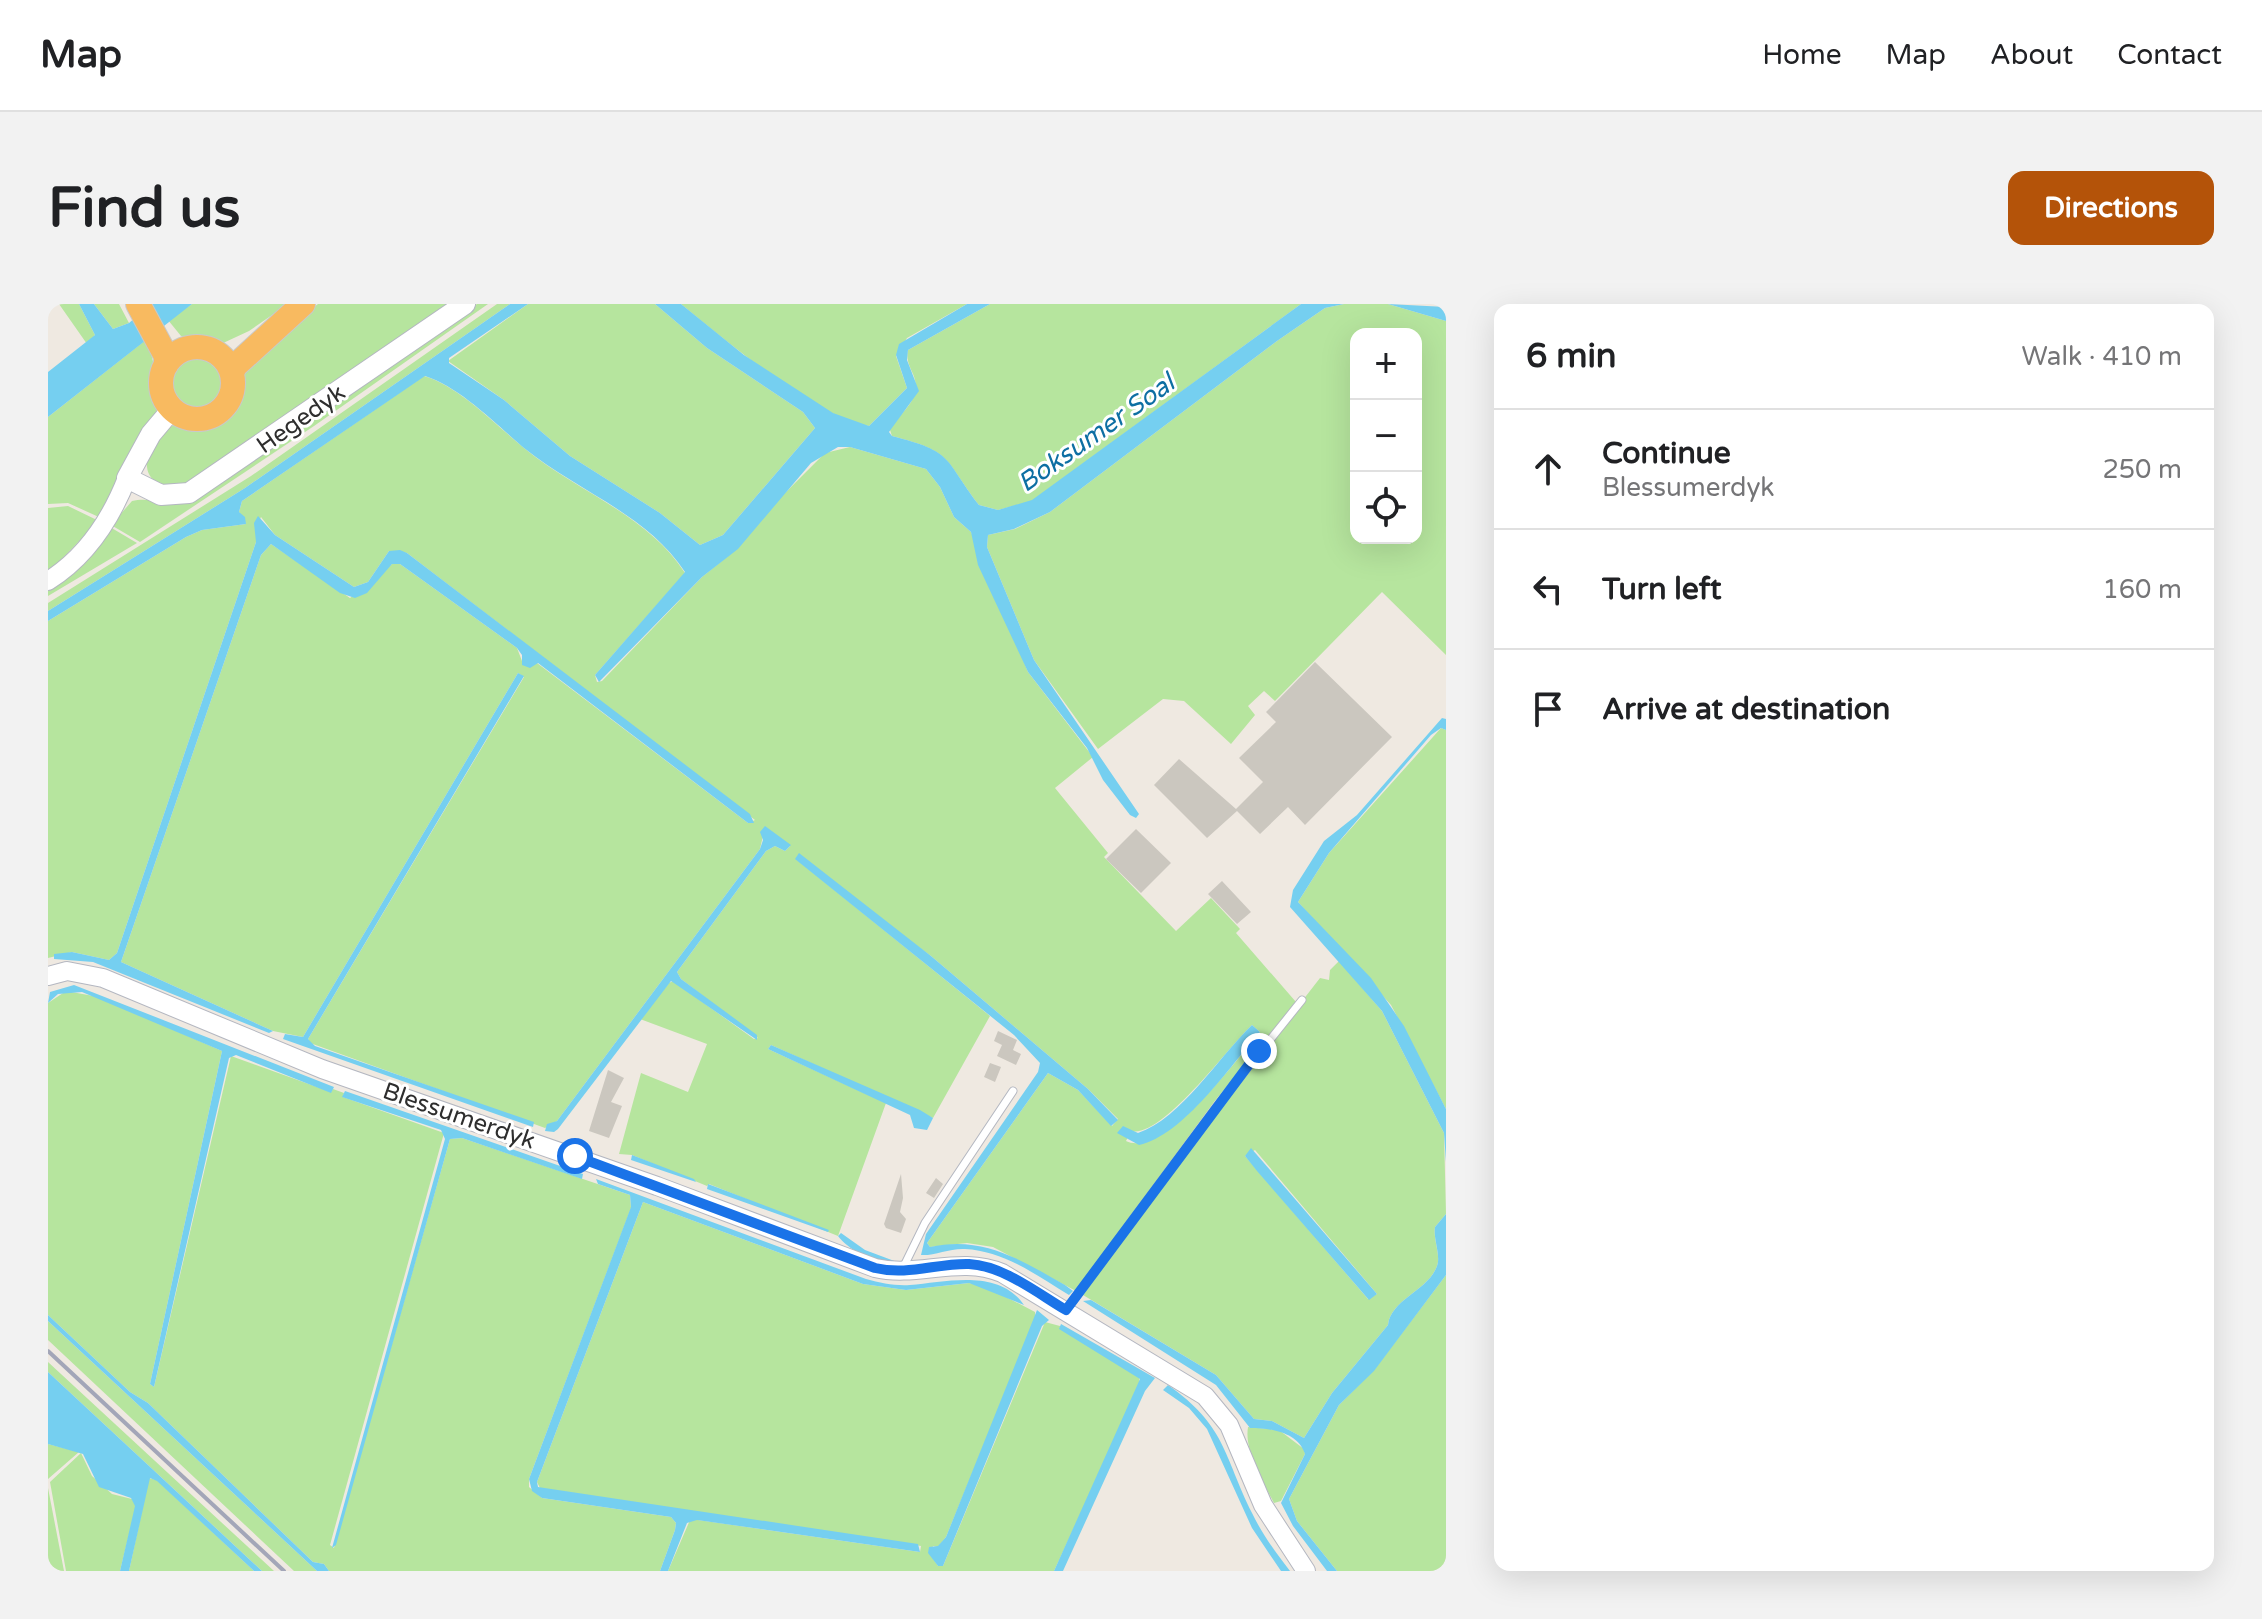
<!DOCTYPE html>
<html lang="en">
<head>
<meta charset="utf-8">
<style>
	:root { --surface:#fff; --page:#f2f2f2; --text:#202124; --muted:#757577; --line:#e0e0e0; --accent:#b45309 }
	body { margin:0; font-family:"Varela Round",sans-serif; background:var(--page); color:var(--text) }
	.controls { position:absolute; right:24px; top:24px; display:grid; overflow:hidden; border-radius:16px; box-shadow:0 8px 32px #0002 }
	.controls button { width:72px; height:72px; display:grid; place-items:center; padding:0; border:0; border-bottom:2px solid var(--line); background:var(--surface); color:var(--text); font:40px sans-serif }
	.stop { position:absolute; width:24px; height:24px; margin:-18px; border:6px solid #1a73e8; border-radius:50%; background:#fff }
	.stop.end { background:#1a73e8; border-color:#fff; box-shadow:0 2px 8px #0008 }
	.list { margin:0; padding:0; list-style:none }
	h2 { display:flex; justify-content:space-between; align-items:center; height:104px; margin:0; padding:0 32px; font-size:34px }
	h2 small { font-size:26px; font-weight:400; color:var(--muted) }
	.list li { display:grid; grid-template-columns:52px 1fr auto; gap:24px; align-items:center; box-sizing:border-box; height:120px; padding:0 32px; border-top:2px solid var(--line) }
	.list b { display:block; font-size:30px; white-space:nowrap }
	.list p { margin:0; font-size:26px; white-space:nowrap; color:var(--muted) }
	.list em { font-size:26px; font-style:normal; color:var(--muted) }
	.icon { flex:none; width:44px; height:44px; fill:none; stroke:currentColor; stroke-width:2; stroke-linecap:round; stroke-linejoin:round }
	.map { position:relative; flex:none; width:1398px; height:1267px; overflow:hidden; border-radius:16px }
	header { display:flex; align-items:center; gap:48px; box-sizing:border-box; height:112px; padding:0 40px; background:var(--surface); border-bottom:2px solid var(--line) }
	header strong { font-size:38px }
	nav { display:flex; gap:44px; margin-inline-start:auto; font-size:28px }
	.intro { display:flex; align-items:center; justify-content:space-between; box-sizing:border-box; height:192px; padding:0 48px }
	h1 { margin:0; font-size:56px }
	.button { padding:20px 36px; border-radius:16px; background:var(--accent); color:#fff; font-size:28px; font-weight:700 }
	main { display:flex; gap:48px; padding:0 48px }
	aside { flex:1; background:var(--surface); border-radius:16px; box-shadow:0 8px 32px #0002 }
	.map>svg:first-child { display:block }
	.green { fill:#b6e59e; fill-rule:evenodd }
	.water { fill:#75cff0 }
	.building { fill:#cbc7bf }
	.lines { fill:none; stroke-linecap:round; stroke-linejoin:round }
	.service-casing { stroke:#b4b7c1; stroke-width:9 }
	.tertiary-casing { stroke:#b4b7c1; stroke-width:20 }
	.secondary-casing { stroke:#b4b7c1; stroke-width:22 }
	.trunk-casing { stroke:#c9c9c9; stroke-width:26 }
	.service { stroke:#fff; stroke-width:7 }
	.tertiary { stroke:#fff; stroke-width:18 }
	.secondary { stroke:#fff; stroke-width:20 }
	.trunk { stroke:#f8ba60; stroke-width:24 }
	.rail { stroke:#a3a6b8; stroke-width:4 }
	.route { stroke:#1a73e8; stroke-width:10 }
	.labels { text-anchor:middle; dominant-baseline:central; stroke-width:6; stroke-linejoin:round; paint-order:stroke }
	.street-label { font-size:24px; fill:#2e2e2e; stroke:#fff }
	.water-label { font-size:26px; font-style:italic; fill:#0d6fa3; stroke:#fff }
</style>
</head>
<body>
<header>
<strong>Map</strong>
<nav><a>Home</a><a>Map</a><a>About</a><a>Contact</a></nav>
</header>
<div class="intro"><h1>Find us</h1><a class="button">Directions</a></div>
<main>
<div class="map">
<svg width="1398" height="1267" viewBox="0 0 1398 1267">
	<rect width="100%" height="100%" fill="#efe9e1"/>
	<path class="green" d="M11 0H31L47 31 39 40Z
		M46 0H71L81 19 65 25Z
		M144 0H240L201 27 173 40 133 32 120 16Z
		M270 0H404L143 179C133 181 123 185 113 180 105 177 100 172 99 163 98 154 102 147 106 140 126 102 153 135 179 109 192 97 186 83 194 70 212 42 244 20 270 0Z
		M429 0H440L266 122 92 238 63 221 84 197C103 192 121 203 141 198Z
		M449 0H462L197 184 0 307V299L203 172Z
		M480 0H607L659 44 755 108 767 124 675 231 652 241 612 209 522 152 456 96 400 57Z
		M633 0H919L859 34 848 52 859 84 821 122C772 116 673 33 633 0Z
		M942 0H1253L984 197 950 206 931 201C895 154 906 148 844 132L841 123C855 108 875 93 865 70 861 61 858 55 860 46Z
		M1296 0H1340L1398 17V351L1334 288 1227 397 1216 387 1200 402 1207 411 1183 440 1136 397 1115 395 1050 445 986 356 939 243 940 231 967 225 1002 208 1229 37 1277 4ZM1308 30H1368V234H1308Z
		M99 35C104 48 114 96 109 108 98 142 70 182 53 214L20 199 0 200V113Z
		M124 78a25 25 0 1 1 50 0a25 25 0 1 1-50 0Z
		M376 72C411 82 449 122 476 144 529 188 599 210 637 269L547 371 549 378 554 377 654 273 690 244 731 195 777 149 802 143 878 165 892 183 906 213 923 228 980 368 1045 453 1007 484 1060 549 1056 553 1128 627 1163 594 1192 625 1188 629 1248 698 1166 798 1028 987 945 943 919 939 882 943 879 939 1000 769 1030 786 1064 822 1070 815 1040 785 883 652 748 555 942 712 885 814 723 741 720 745 838 799 790 932 661 880 659 882 584 851 571 850 593 769 640 788 659 740 592 715 621 679 625 677 706 735 710 734 633 675 629 668 718 547 727 542 737 547 742 542 717 523 712 545 509 817 497 824 262 739 260 735 476 373 470 369 255 733 225 727 73 658 213 251 223 240 302 294 344 260H352L469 344 474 357 489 359 700 519 707 516 359 249 341 247 320 278 306 283 227 231 213 213 208 224V238L69 649 61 656 24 648 0 654V317L138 233 154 226 198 220 191 208 194 197ZM1204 721 1212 728C1189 755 1116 855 1078 837L1083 827C1114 835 1180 743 1204 721Z
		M20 202 51 217 0 269V204Z
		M62 223 89 239 0 292V285Z
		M1393 424 1398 426V805L1343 701 1250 598 1281 549Z
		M1291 657 1334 707 1396 829 1398 910 1387 923C1385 936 1393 951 1389 962 1380 987 1343 995 1340 1021L1284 1089 1256 1134 1224 1117 1206 1115 1168 1071 1035 991 1171 804 1272 674 1281 676 1282 666ZM1207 846 1329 990 1320 995 1197 852Z
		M18 687 51 693 174 747 102 1080 106 1083 183 752 283 788 285 785 296 789 295 793 396 829 282 1241 286 1244 402 835 414 834 582 891 583 904 481 1175V1183L494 1194 623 1213 628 1219 627 1226 612 1267H281L276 1260 265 1258 100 1099 82 1088 0 1011V699Z
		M595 898 815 980 858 986 921 979 939 983 987 1008V1016L898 1233 890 1243 885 1242 882 1250 890 1262H895L997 1018 1012 1022 1091 1072 1092 1081 1006 1267H620L642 1216H650L872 1248 873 1242 492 1184 489 1178Z
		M1398 971V1267H1289L1249 1217 1241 1195 1291 1101 1326 1066Z
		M0 1017 269 1267H246L0 1036Z
		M0 1058 226 1267H214L0 1068Z
		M1200 1123 1231 1126 1256 1145 1257 1150 1233 1197 1226 1199C1215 1178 1196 1147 1200 1123Z
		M0 1140 31 1148 0 1175Z
		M33 1149 44 1172 64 1190 84 1195 88 1202 72 1267H18L2 1178Z
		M101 1174 109 1176 206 1267H81Z
		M0 1184 16 1267H0Z"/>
	<path class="water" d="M31 0H46L65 25 81 19 103 0H144L0 113V68L47 31Z
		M462 0H480L401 54V59L456 96 522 152 612 209 652 241 675 231 767 124 755 108 659 44 607 0H633L696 51 785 109 821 122 859 84 848 51 851 40 919 0H942L860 46 859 56 871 87 841 128 844 132C907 148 895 154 931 201L950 206 984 196 1253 0H1296L1277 4 1229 37 1002 208 966 225 940 231 939 243 986 356 1091 510 1088 514 1082 511 1055 476 1039 444 980 368 930 261 923 228 906 213 892 183 878 165 802 143H790L763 159 690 245 654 273 551 378 547 371 637 268C599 210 529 187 476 144 449 121 412 83 377 72L194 197 191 208 197 213 198 220 154 226 138 233 0 317V307L197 184Z
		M1340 0 1398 3V17Z
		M210 212 227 231 306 283 320 278 341 247 352 246 359 249 702 510 706 519H700L490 359 482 364 474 361V351L469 344 352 260H344L319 289 307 294 292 289 223 240 213 251 73 658 225 727 221 729 45 658 6 655V650L24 648 61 656 69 649 208 238 206 219Z
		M470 369 476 372 260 735 267 742 486 818 485 823 235 735 237 730 255 733Z
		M1394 414 1398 415V426L1393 424 1383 431 1281 549 1250 598 1323 674 1356 722 1398 805V858L1396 829 1334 707 1242 603 1245 586 1276 537 1309 511Z
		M717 522 743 541 737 547 727 542 718 547 629 668 633 675 709 731V736L623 677 510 825 506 828 497 827 499 820 509 817 712 545 715 536 712 528Z
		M751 549 883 652 1040 785 1070 816 1063 822 1030 786 1000 769 879 939 882 943C935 931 973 956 1017 981L1025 987 1021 991C988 971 956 947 917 945 902 944 886 952 873 951L878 930 990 768 992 759 966 731 747 555Z
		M26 681 286 783 283 789 188 751 181 754 106 1083 102 1080 174 747 34 688 10 690 0 699 2 688Z
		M1204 721 1212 728C1182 762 1136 831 1091 841L1069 829 1075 822 1090 829C1133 815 1172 751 1204 721Z
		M723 741 872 806 885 814 879 826 866 824 862 811 720 745Z
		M297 787 535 870 534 875 414 834 402 835 288 1241 284 1244 397 835 393 826 294 793Z
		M1203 844 1329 990 1321 996 1209 867 1197 852Z
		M584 851 646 875 648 878 583 856Z
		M548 875 818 975C833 979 847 982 862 981 898 978 951 964 976 1001L921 979 858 986 815 980 595 898 489 1178 490 1183 870 1240 872 1248 649 1216 639 1219 620 1267H612L627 1226 628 1219 623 1213 494 1194 484 1187 481 1175 583 903 582 891 550 880Z
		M660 880 781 926 780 928 659 885Z
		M1398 910V971L1326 1067 1291 1101 1241 1195 1249 1217 1289 1267H1279L1245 1222 1233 1199 1257 1150C1250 1128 1222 1124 1202 1124L1168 1081 1035 997 1043 996 1168 1071 1206 1115 1224 1117 1256 1134 1284 1089 1340 1021C1343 995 1380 987 1389 962 1393 951 1385 935 1387 923Z
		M793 929 817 946 849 958C830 961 801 947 790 932Z
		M989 1006 1001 1016 994 1022 895 1262H890L880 1249 881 1243 890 1242 898 1233Z
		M0 1011 82 1088 100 1099 265 1258 276 1260 281 1267H269L0 1017Z
		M1013 1020 1107 1074 1097 1087 1015 1267H1006L1092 1075 1011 1025Z
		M0 1068 214 1267H206L109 1177 102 1174 81 1267H72L87 1202 83 1194 51 1183 35 1150 0 1140Z
		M1120 1081C1178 1122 1175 1150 1204 1209 1214 1230 1228 1249 1242 1267H1233L1204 1224 1159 1125 1141 1104 1115 1086Z"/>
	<path class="building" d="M1267 358 1344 433 1257 521 1240 503 1212 530 1189 507 1159 534 1106 481 1131 455 1188 505 1215 478 1191 454 1228 418 1218 408Z
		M1088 525 1123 559 1093 589 1058 555Z
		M1174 577 1203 608 1189 620 1160 590Z
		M950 727 969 736 965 746 973 750 968 761 949 752 954 741 946 737Z
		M942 759 953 763 947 778 936 773Z
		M560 766 576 774 563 798 574 802 561 834 541 827Z
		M853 870 855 894 852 908 858 915 853 929 838 924 836 920Z
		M888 874 895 880 886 894 878 889Z"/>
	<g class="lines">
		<defs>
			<path id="service" d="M854 966 877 919 965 787
				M1018 1006 1169 802 1254 696"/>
			<path id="tertiary" d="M0 277C38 253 63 215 79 174
				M0 672 19 667 55 674 274 765 609 882 827 964C870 974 912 951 954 969L1157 1092 1181 1121 1215 1201 1258 1267"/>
			<path id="secondary" d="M125 104 103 130 79 174 113 191 141 189 417 0"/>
			<path id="trunk" d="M90 0 118 52V61
				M113 79a36 36 0 1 1 72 0a36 36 0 1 1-72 0Z
				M184 69 187 62 255 0"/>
		</defs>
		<use href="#service" class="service-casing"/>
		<use href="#tertiary" class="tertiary-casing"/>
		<use href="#secondary" class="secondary-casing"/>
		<use href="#trunk" class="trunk-casing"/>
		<use href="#service" class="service"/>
		<use href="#tertiary" class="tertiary"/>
		<use href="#secondary" class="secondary"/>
		<use href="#trunk" class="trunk"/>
		<path class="rail" d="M0 1047 236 1267"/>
	</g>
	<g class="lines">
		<path class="route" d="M527 852 827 964C860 972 889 959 921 960 956 962 989 989 1018 1006L1211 747"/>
	</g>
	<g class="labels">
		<g class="street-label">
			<text transform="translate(253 115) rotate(-35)">Hegedyk</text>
			<text transform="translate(411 812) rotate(19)">Blessumerdyk</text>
		</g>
		<g class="water-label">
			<text transform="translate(1048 129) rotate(-35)">Boksumer Soal</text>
		</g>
	</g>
</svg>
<div class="controls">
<button>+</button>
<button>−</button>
<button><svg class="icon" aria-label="locate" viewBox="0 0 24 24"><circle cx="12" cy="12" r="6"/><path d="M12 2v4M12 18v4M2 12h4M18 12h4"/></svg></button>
</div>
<div class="stop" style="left:527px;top:852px"></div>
<div class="stop end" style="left:1211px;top:747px"></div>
</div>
<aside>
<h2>6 min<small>Walk · 410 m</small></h2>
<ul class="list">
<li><svg class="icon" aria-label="ahead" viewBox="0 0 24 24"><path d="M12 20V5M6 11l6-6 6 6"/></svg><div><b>Continue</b><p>Blessumerdyk</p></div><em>250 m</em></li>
<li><svg class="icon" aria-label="left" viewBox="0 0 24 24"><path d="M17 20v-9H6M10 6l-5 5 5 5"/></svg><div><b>Turn left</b></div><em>160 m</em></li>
<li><svg class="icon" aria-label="arrive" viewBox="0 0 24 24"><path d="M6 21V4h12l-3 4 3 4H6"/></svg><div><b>Arrive at destination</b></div></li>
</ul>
</aside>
</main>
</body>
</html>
